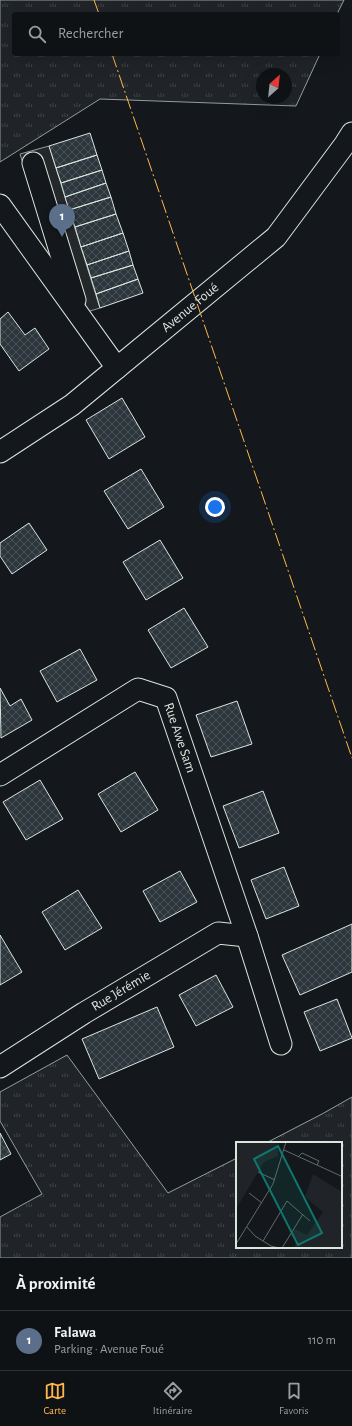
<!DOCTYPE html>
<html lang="fr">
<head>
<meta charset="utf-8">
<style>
	:root { --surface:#0f1215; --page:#1d2022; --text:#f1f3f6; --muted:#9b9ea0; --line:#2f3234; --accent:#ffb74d }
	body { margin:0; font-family:"Alegreya Sans",sans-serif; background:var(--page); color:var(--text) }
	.compass { position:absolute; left:256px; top:68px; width:36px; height:36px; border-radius:50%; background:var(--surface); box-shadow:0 4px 16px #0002; rotate:27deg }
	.you { position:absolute; left:215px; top:507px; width:14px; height:14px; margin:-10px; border:3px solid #fff; border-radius:50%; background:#1a73e8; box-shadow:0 0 0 6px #1a73e833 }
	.badge { display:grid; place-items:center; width:26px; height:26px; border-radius:50%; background:var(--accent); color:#fff; font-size:13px; font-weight:700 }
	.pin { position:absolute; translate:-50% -33px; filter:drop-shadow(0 1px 2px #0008) }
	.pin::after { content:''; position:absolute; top:21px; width:14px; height:12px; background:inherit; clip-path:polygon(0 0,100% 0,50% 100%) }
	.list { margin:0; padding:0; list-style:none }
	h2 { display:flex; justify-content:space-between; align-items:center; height:52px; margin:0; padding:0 16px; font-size:17px }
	h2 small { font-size:13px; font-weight:400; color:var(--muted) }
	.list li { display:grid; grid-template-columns:26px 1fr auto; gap:12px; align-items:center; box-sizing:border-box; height:60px; padding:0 16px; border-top:1px solid var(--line) }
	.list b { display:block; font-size:15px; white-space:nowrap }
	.list p { margin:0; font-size:13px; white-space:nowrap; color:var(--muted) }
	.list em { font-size:13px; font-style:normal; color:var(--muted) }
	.icon { flex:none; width:22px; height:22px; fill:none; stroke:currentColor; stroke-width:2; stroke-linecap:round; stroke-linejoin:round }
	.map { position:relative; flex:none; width:352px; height:1258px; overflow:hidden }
	.search { position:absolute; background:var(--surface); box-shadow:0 4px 16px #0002; left:12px; right:12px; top:12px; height:44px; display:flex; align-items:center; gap:10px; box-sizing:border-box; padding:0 14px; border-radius:4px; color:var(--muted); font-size:15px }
	.sheet { height:112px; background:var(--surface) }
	nav { display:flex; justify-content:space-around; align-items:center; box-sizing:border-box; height:56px; border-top:1px solid var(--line); background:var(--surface); font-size:11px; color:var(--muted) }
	nav a { display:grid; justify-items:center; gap:2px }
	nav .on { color:var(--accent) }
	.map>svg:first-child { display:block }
	.grass { fill:url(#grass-tufts); stroke:#939e99; fill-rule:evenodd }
	.parking { fill:#24282b; stroke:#939e99 }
	.building { fill:url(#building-cross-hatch); stroke:#d8e6dc }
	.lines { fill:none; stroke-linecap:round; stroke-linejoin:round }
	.minor-casing { stroke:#d8e6dc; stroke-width:23 }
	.minor { stroke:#14181c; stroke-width:21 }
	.power { stroke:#ffb74d; stroke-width:1; stroke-dasharray:14 3 2 3; stroke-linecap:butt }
	.labels { text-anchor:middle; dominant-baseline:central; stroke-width:3; stroke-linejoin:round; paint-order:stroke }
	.street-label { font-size:14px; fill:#d8e6dc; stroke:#14181c }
	.inset-road { fill:none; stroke:#626a69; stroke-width:1 }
	.view { fill:#0f766e; fill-opacity:0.15; stroke:#0f766e; stroke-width:2 }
	.inset-edge { fill:none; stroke:#d8e6dc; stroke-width:2 }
</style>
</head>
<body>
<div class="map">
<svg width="352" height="1258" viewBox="0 0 352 1258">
	<defs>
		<pattern id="grass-tufts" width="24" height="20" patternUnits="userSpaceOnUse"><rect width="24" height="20" fill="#202428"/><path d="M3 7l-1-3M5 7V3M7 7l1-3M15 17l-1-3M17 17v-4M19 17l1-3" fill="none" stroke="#404447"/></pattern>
		<pattern id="building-cross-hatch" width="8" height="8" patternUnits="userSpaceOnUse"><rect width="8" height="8" fill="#2c363c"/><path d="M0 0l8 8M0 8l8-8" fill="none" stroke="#4a5358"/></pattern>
	</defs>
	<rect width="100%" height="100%" fill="#14181c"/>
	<path class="grass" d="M0 0H344L337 14H14V54H320L296 106 100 99 0 162ZM262 74H286V98H262Z
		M67 1055 168 1193 237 1158V1247H341V1143H266L322 1114 352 1097V1258H0V1217L42 1194 0 1121V1092Z"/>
	<path class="parking" d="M49 146 100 308 80 314 64 293 20 154Z"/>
	<path class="building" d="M90 133 97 155 56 168 49 146Z
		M97 155 102 170 61 183 56 168Z
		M102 170 106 183 65 197 61 183Z
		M106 183 111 197 69 210 65 197Z
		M111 197 116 214 75 227 69 210Z
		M116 214 123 233 81 247 75 227Z
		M123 233 129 251 87 265 81 247Z
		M129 251 133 265 91 278 87 265Z
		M133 265 138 279 96 294 91 278Z
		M138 279 143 293 100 308 96 294Z
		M8 312 25 335 35 328 49 349 19 371 0 344V319Z
		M122 398 145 437 109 459 86 420Z
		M141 469 164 507 128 529 104 491Z
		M29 523 47 550 12 574 0 556V543Z
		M160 540 183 578 146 600 123 562Z
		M184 608 208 647 171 668 148 630Z
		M80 649 97 680 57 702 40 671Z
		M0 688 10 706 21 699 32 720 1 738Z
		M237 701 252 744 211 757 196 715Z
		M135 772 158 810 121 832 98 794Z
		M40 780 63 819 26 840 3 802Z
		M263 791 279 833 239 848 223 806Z
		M284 867 299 906 266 919 251 880Z
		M180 871 197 902 160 922 143 891Z
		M78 890 102 928 65 950 42 912Z
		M352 924V972L300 995 282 955Z
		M0 935 22 972 0 985Z
		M216 975 233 1007 196 1026 179 995Z
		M337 999 352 1038 320 1051 304 1012Z
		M157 1007 174 1047 99 1079 82 1039Z
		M0 1133 11 1154 0 1160Z"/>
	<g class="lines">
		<defs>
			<g id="minor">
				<path d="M33 163 75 300"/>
				<path d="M0 205 117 368"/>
				<path id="s1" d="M0 452 72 405 276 237 345 144 352 133"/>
				<path id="s2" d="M0 775 138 689 166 698 247 936 281 1044"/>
				<path id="s3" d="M0 1067 84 1013 218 933 247 936"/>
			</g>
		</defs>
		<use href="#minor" class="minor-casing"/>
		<use href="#minor" class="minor"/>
		<path class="power" d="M94 0 99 14
			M112 54 352 758"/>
	</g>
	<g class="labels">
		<g class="street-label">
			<text stroke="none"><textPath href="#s1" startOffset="239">Avenue Foué</textPath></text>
			<text stroke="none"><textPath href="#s2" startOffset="234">Rue Awe Sam</textPath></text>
			<text stroke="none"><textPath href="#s3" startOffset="143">Rue Jérémie</textPath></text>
		</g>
	</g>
	<g transform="translate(236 1142)">
		<rect width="106" height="106" fill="#14181c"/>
		<path d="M0 0H41L42 14 28 20 0 67ZM77 32 106 50V106H57L62 98 55 93 59 87 71 93 87 70 69 55Z" fill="#202428"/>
		<path class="inset-road" d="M48 8 105 34M62 15 66 11 83 19 81 23M22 30 39 38M13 51 26 61M11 85 19 94 35 104 43 106M27 99 51 59 74 79M0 102 37 42 50 0M46 106 67 72"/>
		<path class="view" d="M42 4 86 91 62 103 18 17Z"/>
		<rect width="106" height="106" class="inset-edge"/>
	</g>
</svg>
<svg class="compass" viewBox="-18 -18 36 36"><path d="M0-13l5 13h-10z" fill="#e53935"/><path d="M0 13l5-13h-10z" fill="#9b9ea0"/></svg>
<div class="you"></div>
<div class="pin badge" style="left:62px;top:237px;background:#5c6f8a">1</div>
<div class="search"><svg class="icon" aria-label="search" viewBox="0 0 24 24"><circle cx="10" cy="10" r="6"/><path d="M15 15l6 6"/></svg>Rechercher</div>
</div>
<section class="sheet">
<h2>À proximité<small></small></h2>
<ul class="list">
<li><span class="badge" style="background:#5c6f8a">1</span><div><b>Falawa</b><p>Parking · Avenue Foué</p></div><em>110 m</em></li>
</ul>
</section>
<nav>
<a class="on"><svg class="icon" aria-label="map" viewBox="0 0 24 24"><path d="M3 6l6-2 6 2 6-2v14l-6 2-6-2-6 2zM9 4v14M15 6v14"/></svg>Carte</a>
<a><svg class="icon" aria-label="directions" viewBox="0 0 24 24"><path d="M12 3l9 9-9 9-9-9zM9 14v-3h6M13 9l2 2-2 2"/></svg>Itinéraire</a>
<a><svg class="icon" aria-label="saved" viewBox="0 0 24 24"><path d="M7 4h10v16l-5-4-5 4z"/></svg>Favoris</a>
</nav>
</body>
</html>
